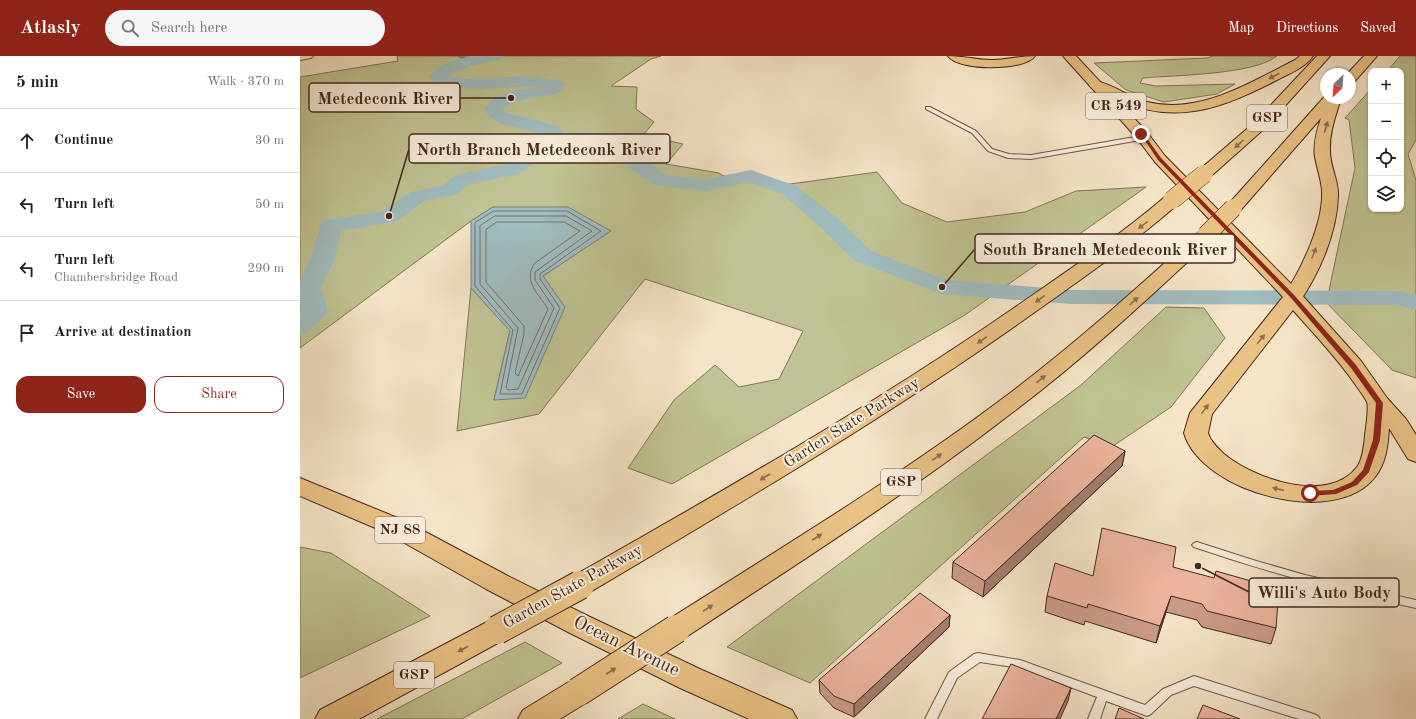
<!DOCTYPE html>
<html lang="en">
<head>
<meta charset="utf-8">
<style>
	:root { --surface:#fff; --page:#f6f6f6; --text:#202124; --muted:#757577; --line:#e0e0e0; --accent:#8f2418 }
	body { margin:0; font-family:"Old Standard TT",serif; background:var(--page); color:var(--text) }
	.controls { position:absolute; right:12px; top:12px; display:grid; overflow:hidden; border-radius:8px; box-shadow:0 1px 3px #0004 }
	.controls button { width:36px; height:36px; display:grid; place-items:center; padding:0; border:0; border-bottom:1px solid var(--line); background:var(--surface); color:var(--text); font:20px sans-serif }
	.compass { position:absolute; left:1020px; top:12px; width:36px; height:36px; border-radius:50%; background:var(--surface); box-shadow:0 1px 3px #0004; rotate:205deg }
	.stop { position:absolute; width:12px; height:12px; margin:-9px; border:3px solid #8f2418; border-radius:50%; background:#fff }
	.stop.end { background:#8f2418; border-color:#fff; box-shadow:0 1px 4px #0008 }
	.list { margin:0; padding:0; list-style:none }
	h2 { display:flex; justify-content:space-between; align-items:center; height:52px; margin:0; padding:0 16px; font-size:17px }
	h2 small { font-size:13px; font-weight:400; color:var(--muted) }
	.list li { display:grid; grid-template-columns:26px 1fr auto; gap:12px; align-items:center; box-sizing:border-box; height:64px; padding:0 16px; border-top:1px solid var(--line) }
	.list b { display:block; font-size:15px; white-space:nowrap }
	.list p { margin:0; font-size:13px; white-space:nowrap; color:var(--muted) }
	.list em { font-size:13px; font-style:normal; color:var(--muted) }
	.actions { display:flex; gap:8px; padding:12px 16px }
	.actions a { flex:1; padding:9px 0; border:1px solid var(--accent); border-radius:12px; text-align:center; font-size:14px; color:var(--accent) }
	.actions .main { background:var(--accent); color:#fff }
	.icon { flex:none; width:22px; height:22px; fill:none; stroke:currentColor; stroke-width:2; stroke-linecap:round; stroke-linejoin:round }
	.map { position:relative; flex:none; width:1116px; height:663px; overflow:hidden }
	header { display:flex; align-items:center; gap:24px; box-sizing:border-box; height:56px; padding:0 20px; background:var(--accent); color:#fff }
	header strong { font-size:19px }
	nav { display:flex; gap:22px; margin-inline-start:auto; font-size:14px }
	.search { width:280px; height:36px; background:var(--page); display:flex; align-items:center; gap:10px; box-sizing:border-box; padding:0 14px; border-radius:22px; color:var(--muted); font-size:15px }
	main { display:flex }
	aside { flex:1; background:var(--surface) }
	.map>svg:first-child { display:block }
	.green { fill:#c0c393; stroke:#827658 }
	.water { fill:#a0bdc0; stroke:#7b817f }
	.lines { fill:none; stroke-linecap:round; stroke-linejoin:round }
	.shore { stroke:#72726f; stroke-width:1 }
	.stream { stroke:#7b817f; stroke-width:3 }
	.river { fill:#a0bdc0; fill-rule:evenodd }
	.service-casing { stroke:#705748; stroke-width:2 }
	.minor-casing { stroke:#705748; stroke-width:2 }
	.primary-casing { stroke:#44281e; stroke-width:2 }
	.motorway-casing { stroke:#44281e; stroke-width:2 }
	.service { fill:#f8eedb; fill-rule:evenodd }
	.minor { fill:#f8eedb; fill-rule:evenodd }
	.primary { fill:#eac284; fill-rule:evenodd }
	.motorway { fill:#eac284; fill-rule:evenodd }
	.motorway-bridge-far1-casing { stroke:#44281e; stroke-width:19; stroke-linecap:butt }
	.motorway-bridge-casing { stroke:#44281e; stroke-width:30; stroke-linecap:butt }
	.motorway-bridge-far1 { stroke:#eac284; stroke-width:18 }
	.motorway-bridge { stroke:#eac284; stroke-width:28 }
	.wall { fill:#cb9b87; stroke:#44281e }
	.shaded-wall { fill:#a57e6e; stroke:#44281e }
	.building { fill:#ecb49d; stroke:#44281e }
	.oneway { fill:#8f6d4c }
	.route { fill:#8f2418 }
	.labels { text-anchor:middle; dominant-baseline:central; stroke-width:4; stroke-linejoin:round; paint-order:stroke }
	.shield { fill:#f8eedb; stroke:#7a6357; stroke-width:1 }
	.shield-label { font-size:15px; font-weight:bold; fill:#44281e }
	.street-label { font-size:16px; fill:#44281e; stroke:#f8eedb }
	.near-street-label { font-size:19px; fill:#44281e; stroke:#f8eedb }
	.leader { fill:none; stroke:#44281e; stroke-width:1.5 }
	.callout-dot { fill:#44281e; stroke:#f8eedb; stroke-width:1.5 }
	.callout { fill:#f8eedb; stroke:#44281e; stroke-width:1.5 }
	.callout-label { font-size:17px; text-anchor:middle; font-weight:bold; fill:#44281e }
</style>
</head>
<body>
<header>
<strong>Atlasly</strong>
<div class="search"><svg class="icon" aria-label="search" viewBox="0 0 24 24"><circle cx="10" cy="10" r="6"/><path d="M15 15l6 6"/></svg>Search here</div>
<nav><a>Map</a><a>Directions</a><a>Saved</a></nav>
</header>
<main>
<aside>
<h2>5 min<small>Walk · 370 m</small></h2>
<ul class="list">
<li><svg class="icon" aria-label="ahead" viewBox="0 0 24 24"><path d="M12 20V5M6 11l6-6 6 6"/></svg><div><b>Continue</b></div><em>30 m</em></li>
<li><svg class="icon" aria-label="left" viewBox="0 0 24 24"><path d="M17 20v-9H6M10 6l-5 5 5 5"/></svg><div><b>Turn left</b></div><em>50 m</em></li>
<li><svg class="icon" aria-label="left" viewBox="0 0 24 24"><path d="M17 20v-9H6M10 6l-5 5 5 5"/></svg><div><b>Turn left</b><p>Chambersbridge Road</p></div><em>290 m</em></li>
<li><svg class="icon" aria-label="arrive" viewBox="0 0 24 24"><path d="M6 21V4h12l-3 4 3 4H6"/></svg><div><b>Arrive at destination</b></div></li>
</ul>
<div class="actions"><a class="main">Save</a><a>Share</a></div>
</aside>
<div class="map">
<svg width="1116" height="663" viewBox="0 0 1116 663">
	<rect width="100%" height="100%" fill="#f5e5c8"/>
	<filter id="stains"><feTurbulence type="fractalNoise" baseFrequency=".005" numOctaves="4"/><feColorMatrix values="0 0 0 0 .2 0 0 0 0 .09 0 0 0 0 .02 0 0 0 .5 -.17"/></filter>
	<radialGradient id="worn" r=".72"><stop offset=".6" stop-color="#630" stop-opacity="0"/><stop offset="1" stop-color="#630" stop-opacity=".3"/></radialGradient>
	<path class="green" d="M97 0H361L351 3 311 30 337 31 336 53 354 66 343 79 383 88 366 108 419 117 423 120H433L483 129 577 116 602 147 647 166 725 156 776 135 846 131 665 259 372 428 328 412 374 344 415 309 439 331 479 323 503 275 345 223 239 358 157 375 171 232 210 274 194 344 243 220 310 175 193 151 171 165 0 292V21L98 5Z
		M913 0H977C953 19 875 19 843 22L840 27 856 30 935 28 917 38 864 46 826 34 794 7 907 2Z
		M1100 0H1116V84L1108 98 1116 124V322L1092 314 1019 239H1028L1055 112 1049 64 1045 62 1071 33V153H1101V15H1087Z
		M866 251 904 252 925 282 871 351 813 390 784 381 510 627 427 591 781 329Z
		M0 491 31 497 130 560 0 622Z
		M225 586 262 607 162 663H77Z
		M343 648 375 663H318Z"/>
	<path class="water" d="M193 151H268L311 175 243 220 265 251 225 342 194 344 210 275 171 232V165Z"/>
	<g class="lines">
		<path class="shore" d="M194 155H267L301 175 240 218V223L260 252 222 338H200L213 274 175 230V167Z
			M195 160H266L292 175 235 216V224L254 252 218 333 208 334 206 332 218 272 180 228V170Z
			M197 166H264L280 175 235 207C222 225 239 238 248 253L218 320 215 317 224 278V270L186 226V174Z"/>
		<path class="stream" d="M159 0 171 5"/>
		<path class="river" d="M172 0H204L202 3 170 10 148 20 168 23 230 20 263 25 265 29 263 35C244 44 218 39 202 54L207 57C221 61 257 66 265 78L290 76 318 86 366 119 406 123 451 114 496 130 536 161 571 195 646 224 771 234 1097 235 1116 239V254L1096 249 771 248 642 238 555 205 520 171 482 138 449 126 406 135 354 129 304 94 288 88 263 89 217 118 170 128 155 139 124 145 97 165 41 175 35 202 21 232 28 256 9 275 0 278V256L2 254 0 246V225L11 202 20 170 23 165 83 155 111 136 142 130 156 119 204 109 248 82C230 69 195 75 184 53 197 35 221 34 241 31 216 28 143 42 129 21 139 7 156 4 172 0Z"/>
		<defs>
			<path id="service" d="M626 51H630L676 75 692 93 709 98 731 99 835 81 838 83 835 85 731 103 708 102 688 95 672 77 626 53Z
				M897 486 953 504 1005 519 1116 544V552C1041 536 967 516 894 491L892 489 894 487Z
				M678 597 720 604 845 649 863 633 894 620 1014 658 1018 660 1020 663H999L894 630 871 639 851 658 847 660 806 645 800 663H788L797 641 719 612 680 606 657 622 637 663H625L649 616 674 598Z"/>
			<path id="minor" d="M0 0H13L11 2 0 4Z"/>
			<path id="primary" d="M648 0C663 0 677 4 692 4 706 4 720 0 735 0 725 15 658 15 648 0Z
				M763 0H776L846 75 865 100 1000 237 1061 305 1087 342 1106 363 1116 379V406L1108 403 1089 372C1088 390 1086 407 1075 421 1035 473 901 436 884 377L890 357 983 241 855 106 836 81ZM993 254C1014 278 1037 302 1055 328 1059 334 1064 340 1067 346 1069 351 1066 372 1065 379 1064 389 1063 403 1057 411 1028 449 954 423 924 398 917 391 911 386 908 377L912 358Z
				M0 422 105 465 206 519 288 560 402 614 492 654 497 663H449L380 632 268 576 186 533 87 477 0 440Z"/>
			<path id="motorway" d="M1000 0H1013C1005 12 988 18 975 25 919 54 874 70 813 42 806 39 794 36 789 29L791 26 796 25C814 29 829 41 847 46 900 59 949 27 995 4Z
				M1017 0H1030L965 72 910 121H898L896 118 898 115 955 66Z
				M1064 0H1077L1055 25 1050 26V18H1047Z
				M1026 39V42H1041C1036 59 1029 77 1030 95 1030 111 1039 125 1038 140 1037 176 1020 216 1000 245L993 247 986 245 983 241C1001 214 1024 167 1022 134 1021 123 1017 112 1015 101 1013 88 1017 74 1021 62L939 156 933 157 927 156 925 152Z
				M872 139 878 140 880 144 878 148C830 190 777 226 725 263 585 362 437 449 290 536L280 539 270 536 266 529 270 522C421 436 571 351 714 252 766 216 818 181 866 140Z
				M906 174 912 175 915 179 912 183C847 244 781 305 709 359 606 439 495 509 386 581L376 584 366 581 362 573 366 565C476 495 589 427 694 349 766 296 833 236 900 175Z
				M197 563 207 566 212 574 207 582 59 663H15L20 654 187 566Z
				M278 623 289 627 293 636 289 645 260 663H218L223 654 267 627Z"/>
		</defs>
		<use href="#service" class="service-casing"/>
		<use href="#minor" class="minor-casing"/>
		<use href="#primary" class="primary-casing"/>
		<use href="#motorway" class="motorway-casing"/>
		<use href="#service" class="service"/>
		<use href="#minor" class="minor"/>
		<use href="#primary" class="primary"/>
		<use href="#motorway" class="motorway"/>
		<defs>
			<path id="motorway-bridge-far1" d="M872 144 904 118
				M906 179 933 152"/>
			<path id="motorway-bridge" d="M197 574 280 529
				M278 636 376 573"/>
		</defs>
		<use href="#motorway-bridge-far1" class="motorway-bridge-far1-casing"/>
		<use href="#motorway-bridge" class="motorway-bridge-casing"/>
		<use href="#motorway-bridge-far1" class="motorway-bridge-far1"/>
		<use href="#motorway-bridge" class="motorway-bridge"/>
	</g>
	<path class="wall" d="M825 395 822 410 683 541 652 522 653 506Z
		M873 511 976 572 971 588 902 571 897 564 866 556 856 587 785 565 784 569 745 556 747 540 793 520Z
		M650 559 649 571 554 661 534 652 520 637 519 624Z"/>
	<path class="shaded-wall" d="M825 395 822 410 683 541 685 525Z
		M871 540 866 556 856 587 860 570Z
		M650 559 649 571 554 661V648Z
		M771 632 768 645 760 663H756Z"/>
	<path class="building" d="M794 379 825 395 685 525 653 506Z
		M802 472 876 491 873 511 914 522 916 515 979 533 976 572 907 555 902 548 871 540 860 570 788 548 787 552 747 540 755 507 793 520Z
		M620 537 650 559 554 648 534 640 519 624Z
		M711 608 771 632 756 663H682Z
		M903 649 940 663H897Z
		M819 652 844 663H815Z"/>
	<defs><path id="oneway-solid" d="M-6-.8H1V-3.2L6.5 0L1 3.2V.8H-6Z"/></defs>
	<g class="oneway">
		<use href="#oneway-solid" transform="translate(974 20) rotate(153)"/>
		<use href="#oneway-solid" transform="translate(1026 71) rotate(-73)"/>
		<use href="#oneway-solid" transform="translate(939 88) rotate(138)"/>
		<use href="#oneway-solid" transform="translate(843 169) rotate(143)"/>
		<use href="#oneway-solid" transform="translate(1014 197) rotate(-68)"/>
		<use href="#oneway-solid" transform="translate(740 243) rotate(144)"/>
		<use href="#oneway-solid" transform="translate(834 245) rotate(-42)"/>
		<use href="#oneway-solid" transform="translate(961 283) rotate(-52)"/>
		<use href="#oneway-solid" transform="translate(682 284) rotate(145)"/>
		<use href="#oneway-solid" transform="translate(741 323) rotate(-39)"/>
		<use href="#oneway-solid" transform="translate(905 353) rotate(-54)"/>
		<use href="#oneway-solid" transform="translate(637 401) rotate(-35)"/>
		<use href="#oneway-solid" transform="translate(465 421) rotate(148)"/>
		<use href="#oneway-solid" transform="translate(978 433) rotate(-167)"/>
		<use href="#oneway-solid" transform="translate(517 481) rotate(-33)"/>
		<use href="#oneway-solid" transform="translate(408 552) rotate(-33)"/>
		<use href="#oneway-solid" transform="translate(163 593) rotate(152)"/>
		<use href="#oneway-solid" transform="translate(311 615) rotate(-33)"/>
	</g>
	<path class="route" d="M840 77H843L861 102 995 240 1056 309 1083 347 1080 384 1069 416 1057 429 1036 438 1010 440 1006 437 1010 435 1033 434 1052 426 1063 414 1073 384 1076 347 1051 312 991 242 858 104Z"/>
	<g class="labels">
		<g class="shield">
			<rect x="786" y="37" width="60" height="26" rx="3"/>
			<rect x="947" y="49" width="40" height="26" rx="3"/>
			<rect x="581" y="413" width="40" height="26" rx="3"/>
			<rect x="75" y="461" width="50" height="26" rx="3"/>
			<rect x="94" y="606" width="40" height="26" rx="3"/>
		</g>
		<g class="shield-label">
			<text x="816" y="50">CR 549</text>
			<text x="967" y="62">GSP</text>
			<text x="601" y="426">GSP</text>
			<text x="100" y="474">NJ 88</text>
			<text x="114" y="619">GSP</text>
		</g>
		<g class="street-label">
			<text transform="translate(552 367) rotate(-32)">Garden State Parkway</text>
			<text transform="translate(273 531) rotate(-29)">Garden State Parkway</text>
		</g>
		<g class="near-street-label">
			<text transform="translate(326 591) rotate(26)">Ocean Avenue</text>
		</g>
	</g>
	<path class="leader" d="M211 42L160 42M89 160L109 93M642 231L675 193M898 510L949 536"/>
	<g class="callout-dot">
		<circle cx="211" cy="42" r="4"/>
		<circle cx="89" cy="160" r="4"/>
		<circle cx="642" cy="231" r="4"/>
		<circle cx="898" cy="510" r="4"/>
	</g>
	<g class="callout">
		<rect x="9" y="27" width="151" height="29" rx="4"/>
		<rect x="109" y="78" width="261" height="29" rx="4"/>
		<rect x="675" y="178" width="260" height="29" rx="4"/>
		<rect x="949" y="522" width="150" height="29" rx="4"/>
	</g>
	<g class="callout-label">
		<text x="85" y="48">Metedeconk River</text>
		<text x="239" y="99">North Branch Metedeconk River</text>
		<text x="805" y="199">South Branch Metedeconk River</text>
		<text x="1024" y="542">Willi's Auto Body</text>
	</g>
	<rect width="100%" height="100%" filter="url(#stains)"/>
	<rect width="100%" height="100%" fill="url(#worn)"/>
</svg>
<div class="controls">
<button>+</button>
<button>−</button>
<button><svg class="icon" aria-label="locate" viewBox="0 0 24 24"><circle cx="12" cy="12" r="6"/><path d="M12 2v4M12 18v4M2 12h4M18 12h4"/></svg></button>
<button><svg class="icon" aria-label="layers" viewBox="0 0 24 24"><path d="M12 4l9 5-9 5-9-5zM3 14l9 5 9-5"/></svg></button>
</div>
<svg class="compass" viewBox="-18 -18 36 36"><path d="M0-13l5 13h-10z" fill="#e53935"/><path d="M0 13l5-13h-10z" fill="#757577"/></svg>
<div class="stop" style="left:1010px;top:437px"></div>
<div class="stop end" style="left:841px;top:78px"></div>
</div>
</main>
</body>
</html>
